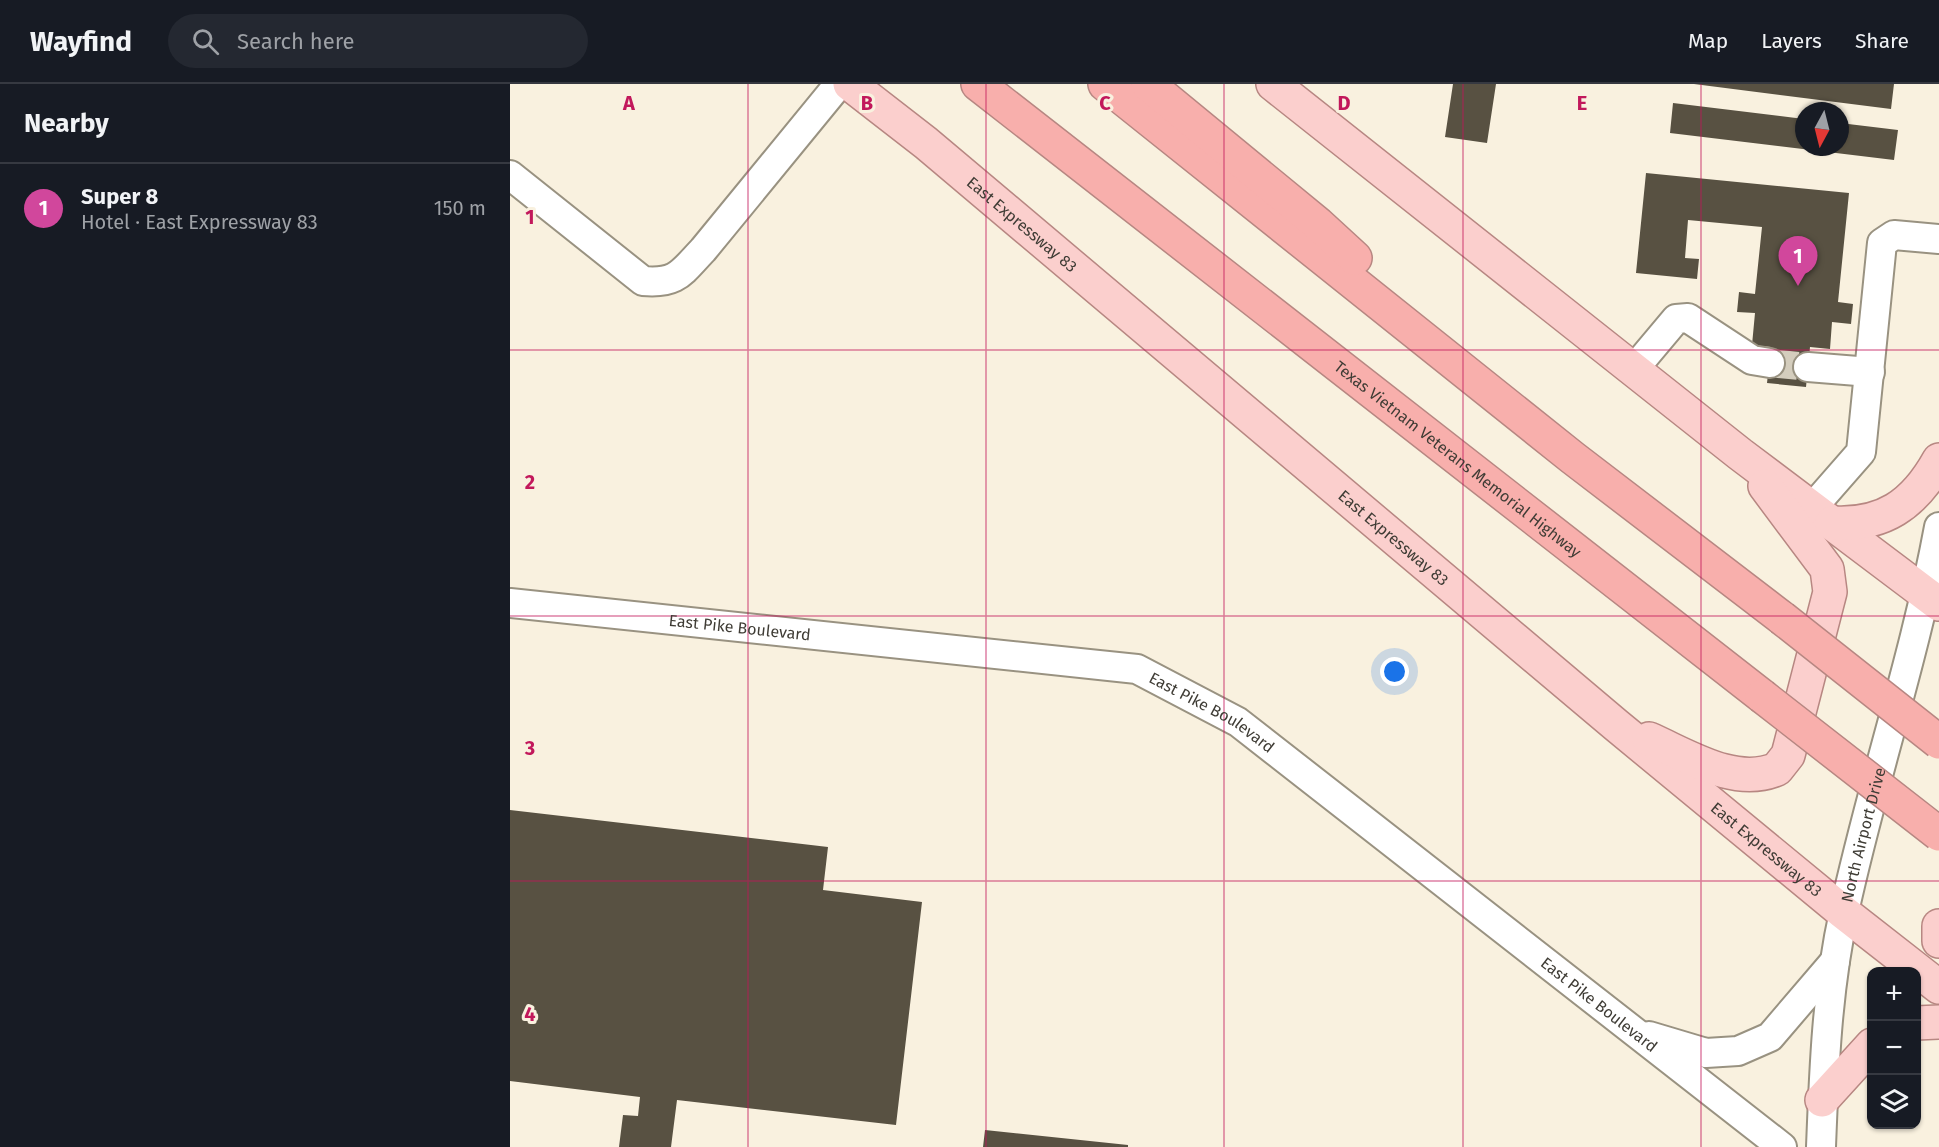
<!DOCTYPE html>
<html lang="en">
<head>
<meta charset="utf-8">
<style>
	:root { --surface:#171b24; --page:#242831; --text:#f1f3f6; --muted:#9ea1a6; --line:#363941; --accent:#b89cd2 }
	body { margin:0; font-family:"Fira Sans",sans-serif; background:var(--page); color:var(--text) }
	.controls { position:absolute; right:18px; bottom:18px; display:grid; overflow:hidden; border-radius:12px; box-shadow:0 2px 4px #0004 }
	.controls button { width:54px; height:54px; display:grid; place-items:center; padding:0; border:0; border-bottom:2px solid var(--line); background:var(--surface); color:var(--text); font:30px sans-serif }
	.compass { position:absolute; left:1285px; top:18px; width:54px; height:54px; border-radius:50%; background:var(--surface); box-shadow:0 2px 4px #0004; rotate:187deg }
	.you { position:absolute; left:885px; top:588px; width:21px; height:21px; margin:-15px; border:4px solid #fff; border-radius:50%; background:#1a73e8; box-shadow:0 0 0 9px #1a73e833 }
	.badge { display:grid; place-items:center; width:39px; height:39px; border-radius:50%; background:var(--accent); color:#fff; font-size:20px; font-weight:700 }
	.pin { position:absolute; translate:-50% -50px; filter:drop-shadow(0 2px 3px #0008) }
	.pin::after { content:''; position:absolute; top:32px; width:21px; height:18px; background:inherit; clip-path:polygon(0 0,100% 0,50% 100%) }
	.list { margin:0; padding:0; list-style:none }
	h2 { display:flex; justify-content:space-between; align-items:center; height:78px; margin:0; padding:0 24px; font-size:26px }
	h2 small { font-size:20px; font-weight:400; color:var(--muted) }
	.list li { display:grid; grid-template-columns:39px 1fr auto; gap:18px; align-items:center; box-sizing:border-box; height:90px; padding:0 24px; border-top:2px solid var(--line) }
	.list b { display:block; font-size:22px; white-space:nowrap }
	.list p { margin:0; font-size:20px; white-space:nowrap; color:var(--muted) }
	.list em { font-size:20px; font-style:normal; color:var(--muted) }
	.icon { flex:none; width:33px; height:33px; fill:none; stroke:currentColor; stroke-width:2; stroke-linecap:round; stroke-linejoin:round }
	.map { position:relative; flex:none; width:1429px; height:1063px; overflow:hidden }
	header { display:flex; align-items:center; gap:36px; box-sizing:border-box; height:84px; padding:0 30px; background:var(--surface); border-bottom:2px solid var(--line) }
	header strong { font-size:28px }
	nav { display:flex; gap:33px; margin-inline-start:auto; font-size:21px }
	.search { width:420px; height:54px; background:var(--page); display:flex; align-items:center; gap:15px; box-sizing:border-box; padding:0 21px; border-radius:33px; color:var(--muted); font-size:22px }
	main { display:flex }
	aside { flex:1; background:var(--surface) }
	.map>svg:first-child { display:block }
	.building { fill:#585142 }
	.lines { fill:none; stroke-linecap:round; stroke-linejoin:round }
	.minor-tunnel { stroke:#d4cdbd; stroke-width:28; stroke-dasharray:28 14; stroke-linecap:butt }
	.minor-casing { stroke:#999281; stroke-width:32 }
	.major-casing { stroke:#b78782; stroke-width:36 }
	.highway-casing { stroke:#b78782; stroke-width:36 }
	.minor { stroke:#fff; stroke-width:28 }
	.major { stroke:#fbcfcd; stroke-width:33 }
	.highway { stroke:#f8afac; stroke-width:33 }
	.highway-bridge-casing { stroke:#b78782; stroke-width:36; stroke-linecap:butt }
	.highway-bridge { stroke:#f8afac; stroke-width:33 }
	.grid { fill:none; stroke:#c2185b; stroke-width:1.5; stroke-opacity:0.55 }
	.labels { text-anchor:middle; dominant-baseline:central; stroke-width:6; stroke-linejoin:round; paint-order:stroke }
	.street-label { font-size:16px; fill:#3f3c35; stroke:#f9f1df }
	.grid-label { font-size:20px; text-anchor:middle; font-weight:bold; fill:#c2185b; stroke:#f9f1df; stroke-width:6; stroke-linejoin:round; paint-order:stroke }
</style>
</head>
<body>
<header>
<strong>Wayfind</strong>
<div class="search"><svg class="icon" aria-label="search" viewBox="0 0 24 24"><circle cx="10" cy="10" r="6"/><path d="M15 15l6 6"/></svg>Search here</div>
<nav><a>Map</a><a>Layers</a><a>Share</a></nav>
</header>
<main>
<aside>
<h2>Nearby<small></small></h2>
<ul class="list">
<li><span class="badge" style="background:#d1479c">1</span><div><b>Super 8</b><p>Hotel · East Expressway 83</p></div><em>150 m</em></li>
</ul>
</aside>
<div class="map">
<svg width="1429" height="1063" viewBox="0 0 1429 1063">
	<rect width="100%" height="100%" fill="#f9f1df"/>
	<path class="building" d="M943 0H986L977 59 935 53Z
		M1184 0H1384L1381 25Z
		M1163 19 1294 35V63H1330V39L1388 46 1384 76 1160 49Z
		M1136 89 1339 109 1328 218 1343 220 1341 240 1322 238 1320 265 1300 263 1296 303 1257 299 1261 263 1242 261 1245 229 1227 228 1229 208 1245 210 1252 143 1178 136 1175 174 1189 175 1187 195 1126 189Z
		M0 726 318 763 313 806 412 818 386 1041 167 1016 161 1063H109L113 1031 128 1032 130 1013 0 997Z
		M475 1046 618 1061V1063H473Z"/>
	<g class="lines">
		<path class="minor-tunnel" d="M1260 279 1298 283"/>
		<defs>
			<g id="minor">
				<path d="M0 91 133 197C167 200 171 189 193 166L329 0"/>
				<path d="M1298 283 1360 288"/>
				<path d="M1124 285 1166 235 1178 234 1242 276 1260 279"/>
				<path d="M1302 424 1351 368 1372 159 1384 151 1429 155"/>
				<path id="s1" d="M0 519 627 585 728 638 1272 1063"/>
				<path d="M1139 952 1196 969 1228 967 1260 953 1325 877"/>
				<path id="s2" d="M1311 1063C1314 984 1317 905 1334 828 1362 699 1405 573 1429 443"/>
			</g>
			<g id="major">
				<path id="s3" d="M340 0 416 59 1106 641 1333 828 1429 903"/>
				<path d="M763 0 1230 370 1429 520"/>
				<path d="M1322 439C1373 442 1404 421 1429 376"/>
				<path d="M1139 655C1178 672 1225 703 1267 685L1278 671 1320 508 1317 485 1255 402"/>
				<path d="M1429 842V857"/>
				<path d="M1406 939 1429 938"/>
				<path d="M1312 1016 1362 961"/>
			</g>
			<g id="highway">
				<path id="s4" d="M468 0 1252 612"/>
				<path d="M595 0 1063 374 1272 534"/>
				<path d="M638 0 808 140 845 174"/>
			</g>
		</defs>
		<use href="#minor" class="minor-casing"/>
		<use href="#major" class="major-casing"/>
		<use href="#highway" class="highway-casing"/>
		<use href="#minor" class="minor"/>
		<use href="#major" class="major"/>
		<use href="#highway" class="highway"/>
		<defs>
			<path id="highway-bridge" d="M1272 534 1429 658
				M1252 612 1429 750"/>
		</defs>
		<use href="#highway-bridge" class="highway-bridge-casing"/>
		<use href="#highway-bridge" class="highway-bridge"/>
	</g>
	<path class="grid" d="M238 0V1063M476 0V1063M714 0V1063M953 0V1063M1191 0V1063M0 266H1429M0 532H1429M0 797H1429"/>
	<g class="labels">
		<g class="street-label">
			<text stroke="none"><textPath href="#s3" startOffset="222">East Expressway 83</textPath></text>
			<text stroke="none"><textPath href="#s4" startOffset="609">Texas Vietnam Veterans Memorial Highway</textPath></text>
			<text stroke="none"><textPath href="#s3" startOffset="708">East Expressway 83</textPath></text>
			<text stroke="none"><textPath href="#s1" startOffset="231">East Pike Boulevard</textPath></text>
			<text stroke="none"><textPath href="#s1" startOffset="717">East Pike Boulevard</textPath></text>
			<text stroke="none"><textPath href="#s2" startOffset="316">North Airport Drive</textPath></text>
			<text stroke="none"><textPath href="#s3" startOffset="1194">East Expressway 83</textPath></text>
			<text stroke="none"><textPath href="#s1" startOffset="1203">East Pike Boulevard</textPath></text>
		</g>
	</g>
	<g class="grid-label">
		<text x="119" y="26">A</text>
		<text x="357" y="26">B</text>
		<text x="595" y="26">C</text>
		<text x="834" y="26">D</text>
		<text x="1072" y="26">E</text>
		<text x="20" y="140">1</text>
		<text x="20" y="405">2</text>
		<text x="20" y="671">3</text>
		<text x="20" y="937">4</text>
	</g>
</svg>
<div class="controls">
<button>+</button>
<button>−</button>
<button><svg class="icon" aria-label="layers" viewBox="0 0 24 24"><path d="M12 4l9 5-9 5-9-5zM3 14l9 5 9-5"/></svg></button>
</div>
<svg class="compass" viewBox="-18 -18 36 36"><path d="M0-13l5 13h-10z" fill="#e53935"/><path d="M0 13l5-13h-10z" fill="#9ea1a6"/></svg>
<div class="you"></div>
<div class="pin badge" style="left:1288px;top:202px;background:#d1479c">1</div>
</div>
</main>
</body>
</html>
